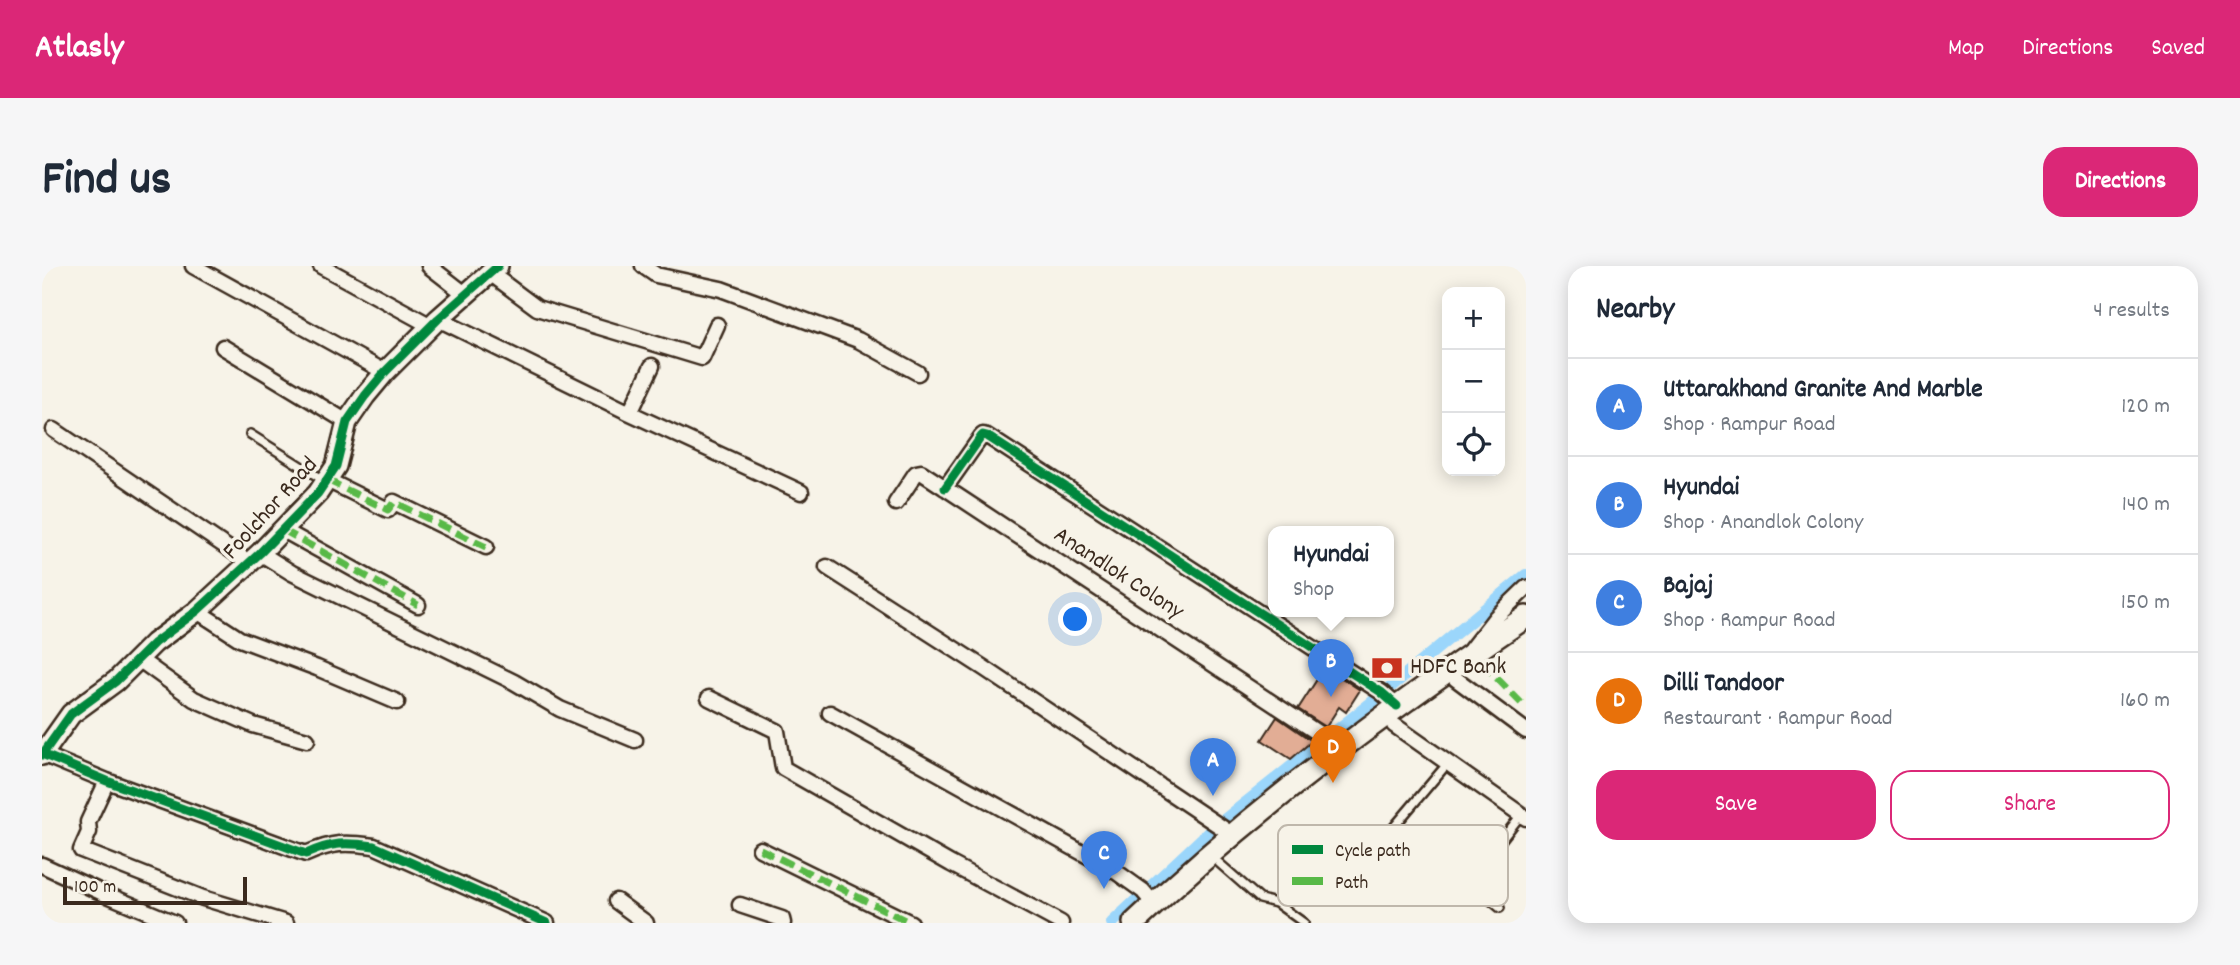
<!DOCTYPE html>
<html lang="en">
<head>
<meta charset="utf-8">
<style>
	:root { --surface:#fff; --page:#f6f6f7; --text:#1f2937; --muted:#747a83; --line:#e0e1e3; --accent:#db2777 }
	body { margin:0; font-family:Dekko,sans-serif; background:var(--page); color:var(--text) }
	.controls { position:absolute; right:21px; top:21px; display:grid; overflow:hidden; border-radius:14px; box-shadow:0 4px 18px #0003 }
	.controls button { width:63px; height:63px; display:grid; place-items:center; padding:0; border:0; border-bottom:2px solid var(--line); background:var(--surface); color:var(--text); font:35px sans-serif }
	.scale { position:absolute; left:21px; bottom:18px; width:184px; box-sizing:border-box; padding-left:7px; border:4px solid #3b2a1e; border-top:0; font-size:19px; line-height:24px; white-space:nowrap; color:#3b2a1e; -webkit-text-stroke:5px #f7f3e8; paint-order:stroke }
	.you { position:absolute; left:1034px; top:354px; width:24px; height:24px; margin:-18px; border:5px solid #fff; border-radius:50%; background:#1a73e8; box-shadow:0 0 0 10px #1a73e833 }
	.badge { display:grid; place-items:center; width:46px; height:46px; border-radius:50%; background:var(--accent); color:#fff; font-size:23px; font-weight:700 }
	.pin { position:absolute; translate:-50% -58px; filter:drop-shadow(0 2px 4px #0008) }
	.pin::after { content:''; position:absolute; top:37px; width:24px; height:21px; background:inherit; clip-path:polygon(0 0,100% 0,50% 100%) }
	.popup { position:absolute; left:1226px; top:260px; width:126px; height:91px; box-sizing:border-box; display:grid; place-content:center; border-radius:14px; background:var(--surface); filter:drop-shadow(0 2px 5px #0005); font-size:23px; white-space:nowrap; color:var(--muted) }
	.popup b { font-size:26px; color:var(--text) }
	.popup::after { content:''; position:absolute; left:50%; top:100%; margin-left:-14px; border:14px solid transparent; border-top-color:var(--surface) }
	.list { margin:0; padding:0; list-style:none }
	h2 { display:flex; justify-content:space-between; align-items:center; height:91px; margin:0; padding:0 28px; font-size:30px }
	h2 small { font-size:23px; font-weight:400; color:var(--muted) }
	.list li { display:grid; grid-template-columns:46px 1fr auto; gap:21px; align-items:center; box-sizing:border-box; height:98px; padding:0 28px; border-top:2px solid var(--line) }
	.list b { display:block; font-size:26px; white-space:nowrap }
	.list p { margin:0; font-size:23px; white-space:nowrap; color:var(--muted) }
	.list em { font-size:23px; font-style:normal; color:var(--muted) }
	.actions { display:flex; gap:14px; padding:21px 28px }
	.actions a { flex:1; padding:16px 0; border:2px solid var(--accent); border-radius:21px; text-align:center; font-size:24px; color:var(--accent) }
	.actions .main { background:var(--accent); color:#fff }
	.icon { flex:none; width:38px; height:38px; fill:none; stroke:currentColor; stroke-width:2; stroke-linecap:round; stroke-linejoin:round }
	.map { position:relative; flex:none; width:1484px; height:657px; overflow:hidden; border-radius:21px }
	header { display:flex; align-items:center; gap:42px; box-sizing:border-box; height:98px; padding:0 35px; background:var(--accent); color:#fff }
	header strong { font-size:33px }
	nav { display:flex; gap:38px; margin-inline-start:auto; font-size:24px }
	.intro { display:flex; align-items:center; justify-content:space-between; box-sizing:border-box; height:168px; padding:0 42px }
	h1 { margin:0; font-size:49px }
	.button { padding:18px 32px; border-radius:21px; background:var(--accent); color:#fff; font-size:24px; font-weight:700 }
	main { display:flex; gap:42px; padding:0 42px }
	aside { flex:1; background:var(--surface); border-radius:21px; box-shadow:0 4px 18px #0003 }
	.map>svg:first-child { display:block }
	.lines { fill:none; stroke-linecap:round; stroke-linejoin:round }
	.canal { stroke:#9bd6fb; stroke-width:12 }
	.building { fill:#e2ad95; stroke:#3b2a1e; stroke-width:2 }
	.lane-casing { stroke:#3b2a1e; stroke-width:12 }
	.street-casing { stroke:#3b2a1e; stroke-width:19 }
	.secondary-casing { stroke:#3b2a1e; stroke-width:24 }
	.primary-casing { stroke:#3b2a1e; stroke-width:26 }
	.lane { stroke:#f7f3e8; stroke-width:7 }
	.street { stroke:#f7f3e8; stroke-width:14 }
	.secondary { stroke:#f7f3e8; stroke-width:19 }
	.primary { stroke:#f7f3e8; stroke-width:21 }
	.quiet { stroke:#58b947; stroke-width:7; stroke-dasharray:14 7; stroke-linecap:butt }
	.cycleway-casing { stroke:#f7f3e8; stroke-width:13 }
	.cycleway { stroke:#00873e; stroke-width:9 }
	.labels { text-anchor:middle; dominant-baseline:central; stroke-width:7; stroke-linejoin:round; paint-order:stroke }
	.street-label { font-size:24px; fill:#3b2a1e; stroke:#f7f3e8 }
	.poi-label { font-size:24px; fill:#3b2a1e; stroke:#f7f3e8; text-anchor:start }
	.key { fill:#f7f3e8; stroke:#bfb7ab; stroke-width:2 }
	.key-label { font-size:19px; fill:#3b2a1e }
</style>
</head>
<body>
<header>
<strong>Atlasly</strong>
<nav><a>Map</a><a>Directions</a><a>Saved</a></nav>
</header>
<div class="intro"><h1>Find us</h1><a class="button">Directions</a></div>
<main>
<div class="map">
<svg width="1484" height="657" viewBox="0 0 1484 657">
	<rect width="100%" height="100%" fill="#f7f3e8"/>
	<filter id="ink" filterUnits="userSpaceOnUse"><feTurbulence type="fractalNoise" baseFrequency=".0143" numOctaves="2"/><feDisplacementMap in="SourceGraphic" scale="14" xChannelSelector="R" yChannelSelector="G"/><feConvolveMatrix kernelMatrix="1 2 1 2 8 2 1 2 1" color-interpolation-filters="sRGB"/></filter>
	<g filter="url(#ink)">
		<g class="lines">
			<path class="canal" d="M1070 657 1167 566 1329 437 1484 309"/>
		</g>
		<path class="building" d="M1283 401 1318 424 1304 446 1297 441 1284 461 1256 443Z
			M1235 451 1270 475 1249 493 1220 474Z"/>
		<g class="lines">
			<defs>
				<path id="lane" d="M208 168 281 214
					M1406 497 1351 562 1410 611
					M1177 597 1218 633 1234 637 1262 657
					M1458 642 1429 618 1428 614 1479 549"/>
				<path id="street" d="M151 0 343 106
					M279 0 389 60
					M387 0 423 28
					M601 0 614 9 679 23 816 74 876 107
					M448 7 495 42 660 92 675 59
					M396 53 588 147 759 226
					M181 81 305 156
					M588 147 610 100
					M12 164 208 297
					M285 214 346 244 352 236 444 281
					M903 222 939 171 941 169 945 170 1339 426 1355 440
					M854 237 874 207 879 206 1282 471 1296 484
					M241 264 376 339
					M218 287 250 307 472 416 518 443 593 474
					M785 301 942 402 1191 569
					M155 345 198 373 275 402 355 436
					M1429 383 1454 351 1484 322
					M98 394 152 433 211 459 265 474
					M1414 413 1484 465
					M667 432 735 465 741 502 909 598 1019 657
					M788 447 1073 605 1101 625 1112 638
					M1352 459 1484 552
					M0 488 65 515 264 588C291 576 303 576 332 580L505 657
					M65 515 46 556 47 566 39 584 161 632 244 657
					M718 583 869 657
					M0 599 63 628 133 657
					M574 635 604 657
					M698 639 740 653 741 657"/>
				<path id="secondary" d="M0 489 29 448 74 415 112 377 155 345 218 287 276 227 294 200 305 156 323 130 343 106 396 53 456 0"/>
				<path id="primary" d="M1092 657C1213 542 1346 444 1484 351"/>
			</defs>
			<use href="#lane" class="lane-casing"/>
			<use href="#street" class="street-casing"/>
			<use href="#secondary" class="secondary-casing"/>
			<use href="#primary" class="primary-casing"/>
			<use href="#lane" class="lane"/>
			<use href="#street" class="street"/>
			<use href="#secondary" class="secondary"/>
			<use href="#primary" class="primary"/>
			<path class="quiet" d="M285 214 346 244 352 236 444 281
				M241 264 376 339
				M1440 397 1484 442
				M718 583 869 657"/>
			<defs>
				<path id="cycleway" d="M903 222 939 171 941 169 945 170 1339 426 1355 440
					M0 488 65 515 264 588C291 576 303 576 332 580L505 657
					M0 489 29 448 74 415 112 377 155 345 218 287 276 227 294 200 305 156 323 130 343 106 396 53 456 0"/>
			</defs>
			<use href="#cycleway" class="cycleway-casing"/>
			<use href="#cycleway" class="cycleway"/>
		</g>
	</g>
	<defs>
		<symbol id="bank-bare" viewBox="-9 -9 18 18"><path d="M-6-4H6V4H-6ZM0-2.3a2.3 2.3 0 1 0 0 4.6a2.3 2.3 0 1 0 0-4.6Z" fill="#c8321e" stroke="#f7f3e8" stroke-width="2.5" paint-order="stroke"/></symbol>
	</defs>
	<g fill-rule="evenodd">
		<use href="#bank-bare" x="1323" y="380" width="44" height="44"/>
	</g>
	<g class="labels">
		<g class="street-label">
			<text transform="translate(229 243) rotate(-48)">Foolchor Road</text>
			<text transform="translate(1076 308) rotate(33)">Anandlok Colony</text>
		</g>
		<g class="poi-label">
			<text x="1368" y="402">HDFC Bank</text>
		</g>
	</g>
	<rect x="1236" y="559" width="230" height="81" rx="10" class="key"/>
	<rect x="1250" y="579" width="31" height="9" fill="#00873e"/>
	<rect x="1250" y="611" width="31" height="8" fill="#58b947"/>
	<g class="key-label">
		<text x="1293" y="590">Cycle path</text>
		<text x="1293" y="622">Path</text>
	</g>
</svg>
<div class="controls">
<button>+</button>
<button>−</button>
<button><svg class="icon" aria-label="locate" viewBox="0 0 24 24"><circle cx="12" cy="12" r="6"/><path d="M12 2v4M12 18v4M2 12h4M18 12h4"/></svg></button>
</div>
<div class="scale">100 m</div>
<div class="you"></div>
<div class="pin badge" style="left:1171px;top:530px;background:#3f7fe0">A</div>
<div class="pin badge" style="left:1289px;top:431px;background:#3f7fe0">B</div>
<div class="popup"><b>Hyundai</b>Shop</div>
<div class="pin badge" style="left:1062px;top:623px;background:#3f7fe0">C</div>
<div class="pin badge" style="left:1291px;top:517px;background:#e8710a">D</div>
</div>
<aside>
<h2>Nearby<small>4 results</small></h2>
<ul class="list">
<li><span class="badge" style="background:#3f7fe0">A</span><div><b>Uttarakhand Granite And Marble</b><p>Shop · Rampur Road</p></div><em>120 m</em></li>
<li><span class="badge" style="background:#3f7fe0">B</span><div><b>Hyundai</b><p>Shop · Anandlok Colony</p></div><em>140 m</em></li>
<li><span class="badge" style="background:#3f7fe0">C</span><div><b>Bajaj</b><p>Shop · Rampur Road</p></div><em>150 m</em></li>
<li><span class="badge" style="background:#e8710a">D</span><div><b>Dilli Tandoor</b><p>Restaurant · Rampur Road</p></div><em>160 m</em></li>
</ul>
<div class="actions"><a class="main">Save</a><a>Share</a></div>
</aside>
</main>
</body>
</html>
